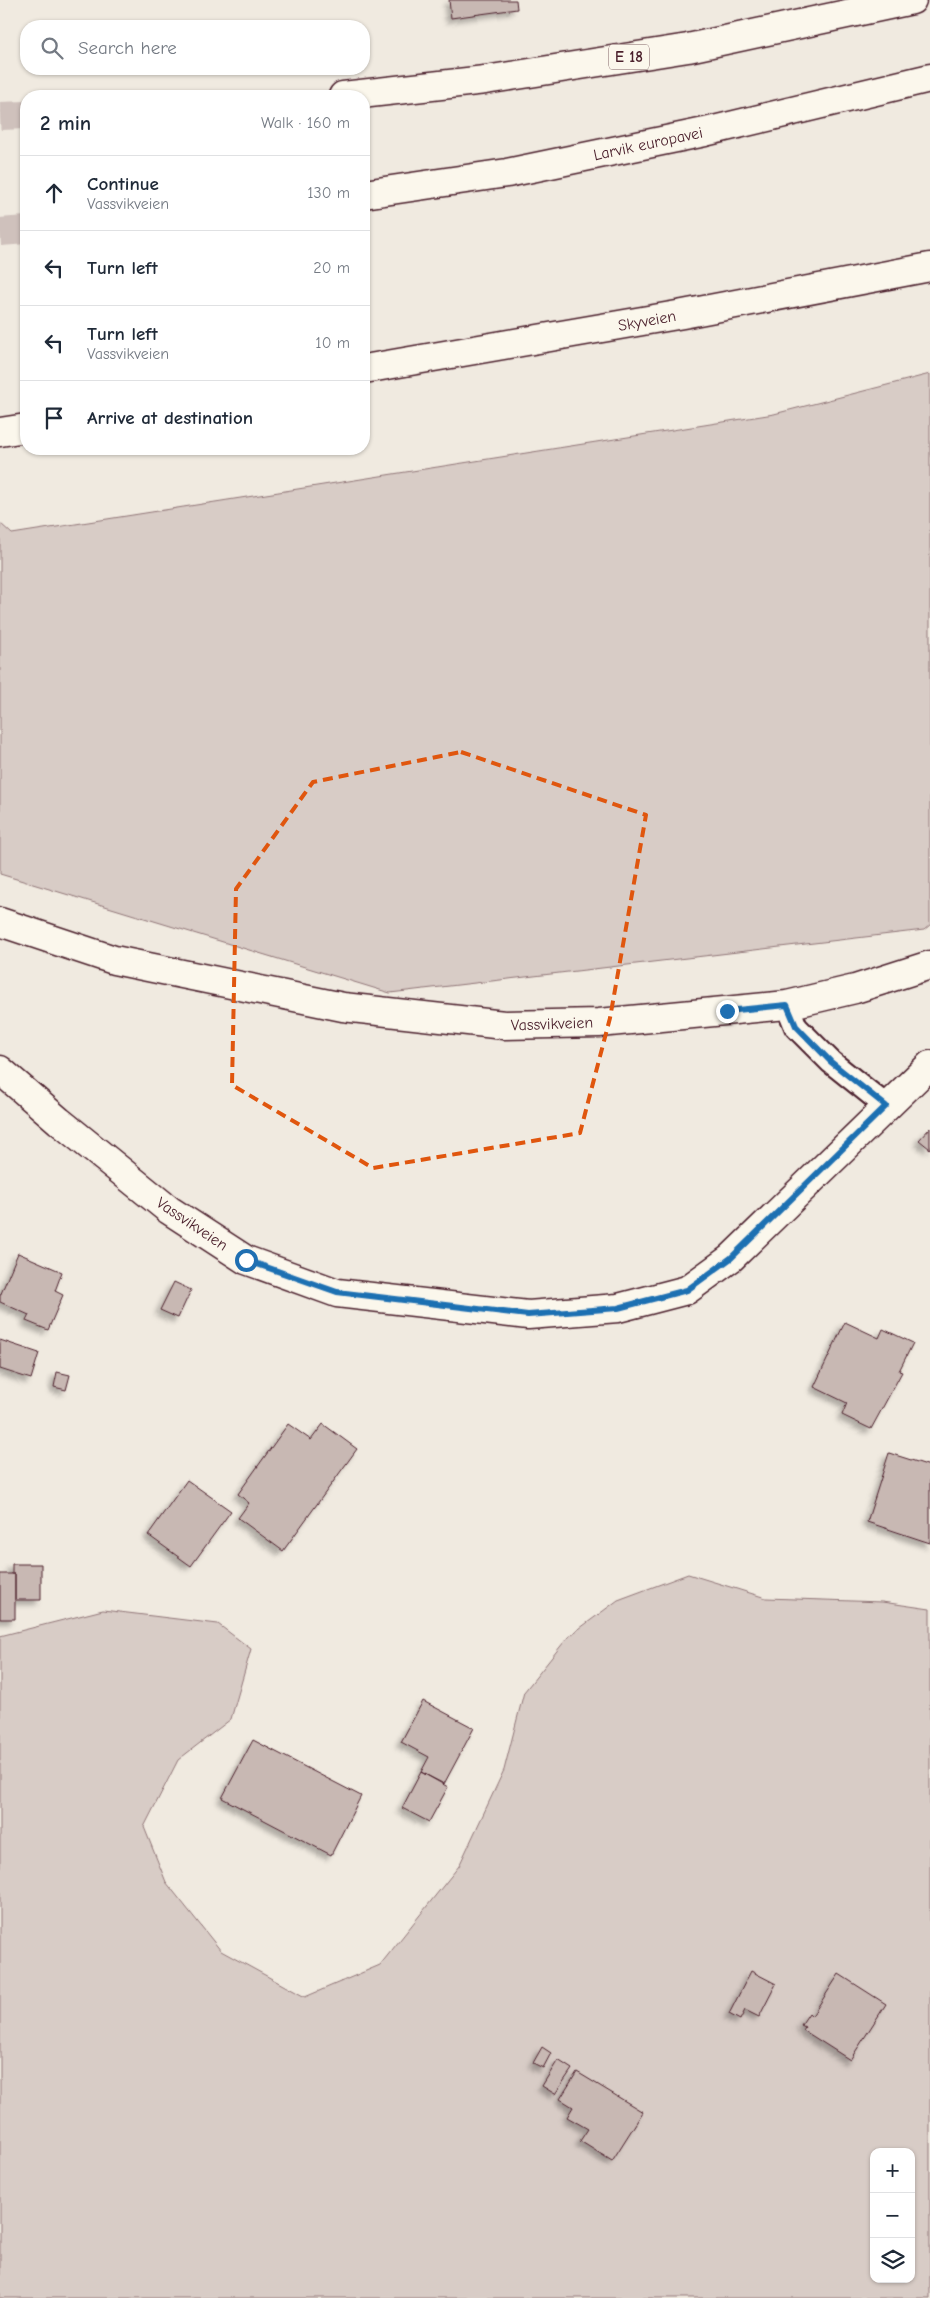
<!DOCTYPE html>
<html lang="en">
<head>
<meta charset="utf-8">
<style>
	:root { --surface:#fff; --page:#f2f2f3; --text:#1f2937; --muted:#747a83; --line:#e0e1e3 }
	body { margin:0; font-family:"Comic Neue",sans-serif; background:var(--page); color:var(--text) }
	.controls { position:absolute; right:15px; bottom:15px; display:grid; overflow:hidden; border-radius:10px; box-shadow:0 1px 4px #0004 }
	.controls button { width:45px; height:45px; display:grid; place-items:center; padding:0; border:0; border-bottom:1px solid var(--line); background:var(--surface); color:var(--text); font:25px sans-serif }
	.stop { position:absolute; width:15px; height:15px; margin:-11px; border:4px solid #1f6fb2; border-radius:50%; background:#fff }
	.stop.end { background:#1f6fb2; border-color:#fff; box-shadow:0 1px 5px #0008 }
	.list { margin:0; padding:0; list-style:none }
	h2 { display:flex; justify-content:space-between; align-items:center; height:65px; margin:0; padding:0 20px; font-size:21px }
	h2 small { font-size:16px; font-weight:400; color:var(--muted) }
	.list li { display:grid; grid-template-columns:32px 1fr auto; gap:15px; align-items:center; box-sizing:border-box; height:75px; padding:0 20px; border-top:1px solid var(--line) }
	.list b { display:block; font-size:19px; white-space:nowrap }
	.list p { margin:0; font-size:16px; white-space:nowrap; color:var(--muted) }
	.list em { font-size:16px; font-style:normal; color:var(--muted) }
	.icon { flex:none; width:28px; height:28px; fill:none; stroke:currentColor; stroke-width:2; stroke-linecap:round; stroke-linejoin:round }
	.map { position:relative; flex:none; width:930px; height:2298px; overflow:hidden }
	.search { position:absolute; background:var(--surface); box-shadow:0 1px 4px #0004; left:20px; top:20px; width:350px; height:55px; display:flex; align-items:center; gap:12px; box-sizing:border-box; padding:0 18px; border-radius:20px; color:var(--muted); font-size:19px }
	.panel { position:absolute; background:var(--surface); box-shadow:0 1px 4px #0004; left:20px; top:90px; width:350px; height:365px; border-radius:20px }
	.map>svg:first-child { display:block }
	.green { fill:#d8ccc6; stroke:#917678; fill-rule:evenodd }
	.building { fill:#c8b8b3; stroke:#4a1f2b; filter:url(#shadow) }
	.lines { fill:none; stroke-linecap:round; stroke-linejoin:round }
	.motorway-tunnel { stroke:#cfc1bc; stroke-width:28; stroke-dasharray:28 14; stroke-linecap:butt }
	.service-casing { stroke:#4a1f2b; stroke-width:26 }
	.minor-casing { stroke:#4a1f2b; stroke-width:31 }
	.tertiary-casing { stroke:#4a1f2b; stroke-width:31 }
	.trunk-casing { stroke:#4a1f2b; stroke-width:31 }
	.motorway-casing { stroke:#4a1f2b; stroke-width:31 }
	.service { stroke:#fbf7ec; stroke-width:22 }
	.minor { stroke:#fbf7ec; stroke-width:28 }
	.tertiary { stroke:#fbf7ec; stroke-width:28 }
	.trunk { stroke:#fbf7ec; stroke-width:28 }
	.motorway { stroke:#fbf7ec; stroke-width:28 }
	.route { stroke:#1f6fb2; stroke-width:6 }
	.marked { fill:none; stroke:#e0560e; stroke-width:4; stroke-dasharray:10 6; stroke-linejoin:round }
	.labels { text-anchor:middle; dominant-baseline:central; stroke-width:4; stroke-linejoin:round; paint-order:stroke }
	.shield { fill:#fbf7ec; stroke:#7f6065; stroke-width:1 }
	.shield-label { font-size:15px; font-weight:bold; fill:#4a1f2b }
	.street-label { font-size:16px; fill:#4a1f2b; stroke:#fbf7ec }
</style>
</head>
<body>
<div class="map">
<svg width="930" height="2298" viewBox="0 0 930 2298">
	<defs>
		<filter id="shadow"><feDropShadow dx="-4.5" dy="4.5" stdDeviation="2.5" flood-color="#0004"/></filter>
	</defs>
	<rect width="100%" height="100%" fill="#f0eae0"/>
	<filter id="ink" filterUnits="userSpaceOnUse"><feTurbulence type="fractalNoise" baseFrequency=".02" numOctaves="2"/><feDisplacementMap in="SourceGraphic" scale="10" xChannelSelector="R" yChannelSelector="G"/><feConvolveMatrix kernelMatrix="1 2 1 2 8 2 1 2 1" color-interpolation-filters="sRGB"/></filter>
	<g filter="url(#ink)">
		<path class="green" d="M930 374V925L924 930 390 993 0 874V523L12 534 774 414Z
			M688 1574 766 1598 882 1602 930 1609V2298H0V1636L103 1610 218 1624 251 1649 231 1719 178 1760 144 1827 166 1882 221 1951 305 1997 380 1965 459 1866 504 1770 524 1692 568 1637 618 1600ZM874 2152H911V2279H874Z"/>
		<path class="building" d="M449 0H516L517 9 451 18Z
			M930 1128V1149L919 1140Z
			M18 1253 62 1272 55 1291 63 1295 48 1330 26 1321 29 1315 0 1302V1296Z
			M174 1282 191 1290 178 1318 160 1310Z
			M845 1322 879 1338 883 1329 913 1343 899 1371 902 1372 871 1429 842 1415 847 1403 814 1387Z
			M0 1340 39 1353 31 1379 0 1369Z
			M57 1372 70 1375 66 1390 54 1387Z
			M288 1424 311 1440 323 1424 357 1449 283 1551 238 1518 249 1503 238 1494Z
			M889 1453 930 1466V1543L867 1522Z
			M187 1480 231 1511 191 1566 148 1535Z
			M12 1564H41V1600H15V1574H12Z
			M0 1574H15V1619H0Z
			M423 1701 474 1728 444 1784 421 1772 429 1757 401 1742Z
			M253 1740 361 1796 331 1855 222 1798Z
			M421 1772 448 1787 429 1822 402 1808Z
			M751 1971 776 1984 759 2017 745 2010 740 2020 729 2014Z
			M839 1974 886 2004 850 2060 803 2030 805 2027 801 2025 809 2013 812 2016Z
			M542 2047 551 2053 543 2068 533 2063Z
			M558 2060 572 2069 555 2094 542 2086Z
			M577 2072 643 2112 612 2161 580 2141 588 2129 567 2117 573 2107 560 2099Z"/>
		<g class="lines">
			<path class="motorway-tunnel" d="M0 116 26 115
				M0 232 26 230"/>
			<defs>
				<path id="service" d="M787 1005 796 1027 831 1062 886 1106"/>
				<path id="minor" d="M0 1070 59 1121 169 1210 246 1260 337 1293 528 1315 618 1308 687 1290 731 1258 930 1065"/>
				<path id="tertiary" d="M0 922 114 960 343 1007 504 1025 599 1023 787 1005 855 989 930 965"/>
				<path id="trunk" d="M364 369 683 314 930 267
					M0 432 26 428"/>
				<path id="motorway" d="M343 96 485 80 688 48 912 0
					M364 194 507 173 705 132 930 78"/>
			</defs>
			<use href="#service" class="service-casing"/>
			<use href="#minor" class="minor-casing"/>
			<use href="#tertiary" class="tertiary-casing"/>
			<use href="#trunk" class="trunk-casing"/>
			<use href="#motorway" class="motorway-casing"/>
			<use href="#service" class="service"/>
			<use href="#minor" class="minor"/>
			<use href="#tertiary" class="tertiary"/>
			<use href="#trunk" class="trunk"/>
			<use href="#motorway" class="motorway"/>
		</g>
	</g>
	<g class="lines" filter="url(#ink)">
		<path class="route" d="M246 1260 337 1292 528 1315 618 1308 687 1290 731 1258 886 1106 831 1062 796 1026 787 1005 727 1011"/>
	</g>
	<path class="marked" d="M461 752 646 815 610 1018 580 1133 373 1168 232 1085 236 889 313 782Z"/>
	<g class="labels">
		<rect class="shield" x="609" y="44.5" width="40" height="25" rx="4"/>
		<g class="shield-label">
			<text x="629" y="57">E 18</text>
		</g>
		<g class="street-label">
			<text transform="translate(648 144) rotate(-12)">Larvik europavei</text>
			<text transform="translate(647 321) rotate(-10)">Skyveien</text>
			<text transform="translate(552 1024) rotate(-2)">Vassvikveien</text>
			<text transform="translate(192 1224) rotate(34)">Vassvikveien</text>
		</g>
	</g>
</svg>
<div class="controls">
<button>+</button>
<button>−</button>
<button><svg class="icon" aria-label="layers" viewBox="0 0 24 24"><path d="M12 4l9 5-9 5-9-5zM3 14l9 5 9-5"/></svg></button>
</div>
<div class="stop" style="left:246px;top:1260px"></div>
<div class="stop end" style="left:727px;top:1011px"></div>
<div class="search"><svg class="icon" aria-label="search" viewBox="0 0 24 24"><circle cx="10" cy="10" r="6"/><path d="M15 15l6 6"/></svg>Search here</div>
<section class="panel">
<h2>2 min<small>Walk · 160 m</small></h2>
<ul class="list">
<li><svg class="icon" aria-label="ahead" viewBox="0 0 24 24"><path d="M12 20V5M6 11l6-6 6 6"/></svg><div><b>Continue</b><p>Vassvikveien</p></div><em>130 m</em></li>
<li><svg class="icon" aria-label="left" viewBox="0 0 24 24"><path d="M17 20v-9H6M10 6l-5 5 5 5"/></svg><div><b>Turn left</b></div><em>20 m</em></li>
<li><svg class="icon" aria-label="left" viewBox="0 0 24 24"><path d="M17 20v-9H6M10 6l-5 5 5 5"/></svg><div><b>Turn left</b><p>Vassvikveien</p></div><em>10 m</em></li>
<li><svg class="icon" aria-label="arrive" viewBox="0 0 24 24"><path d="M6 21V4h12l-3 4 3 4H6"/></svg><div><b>Arrive at destination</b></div></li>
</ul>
</section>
</div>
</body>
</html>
